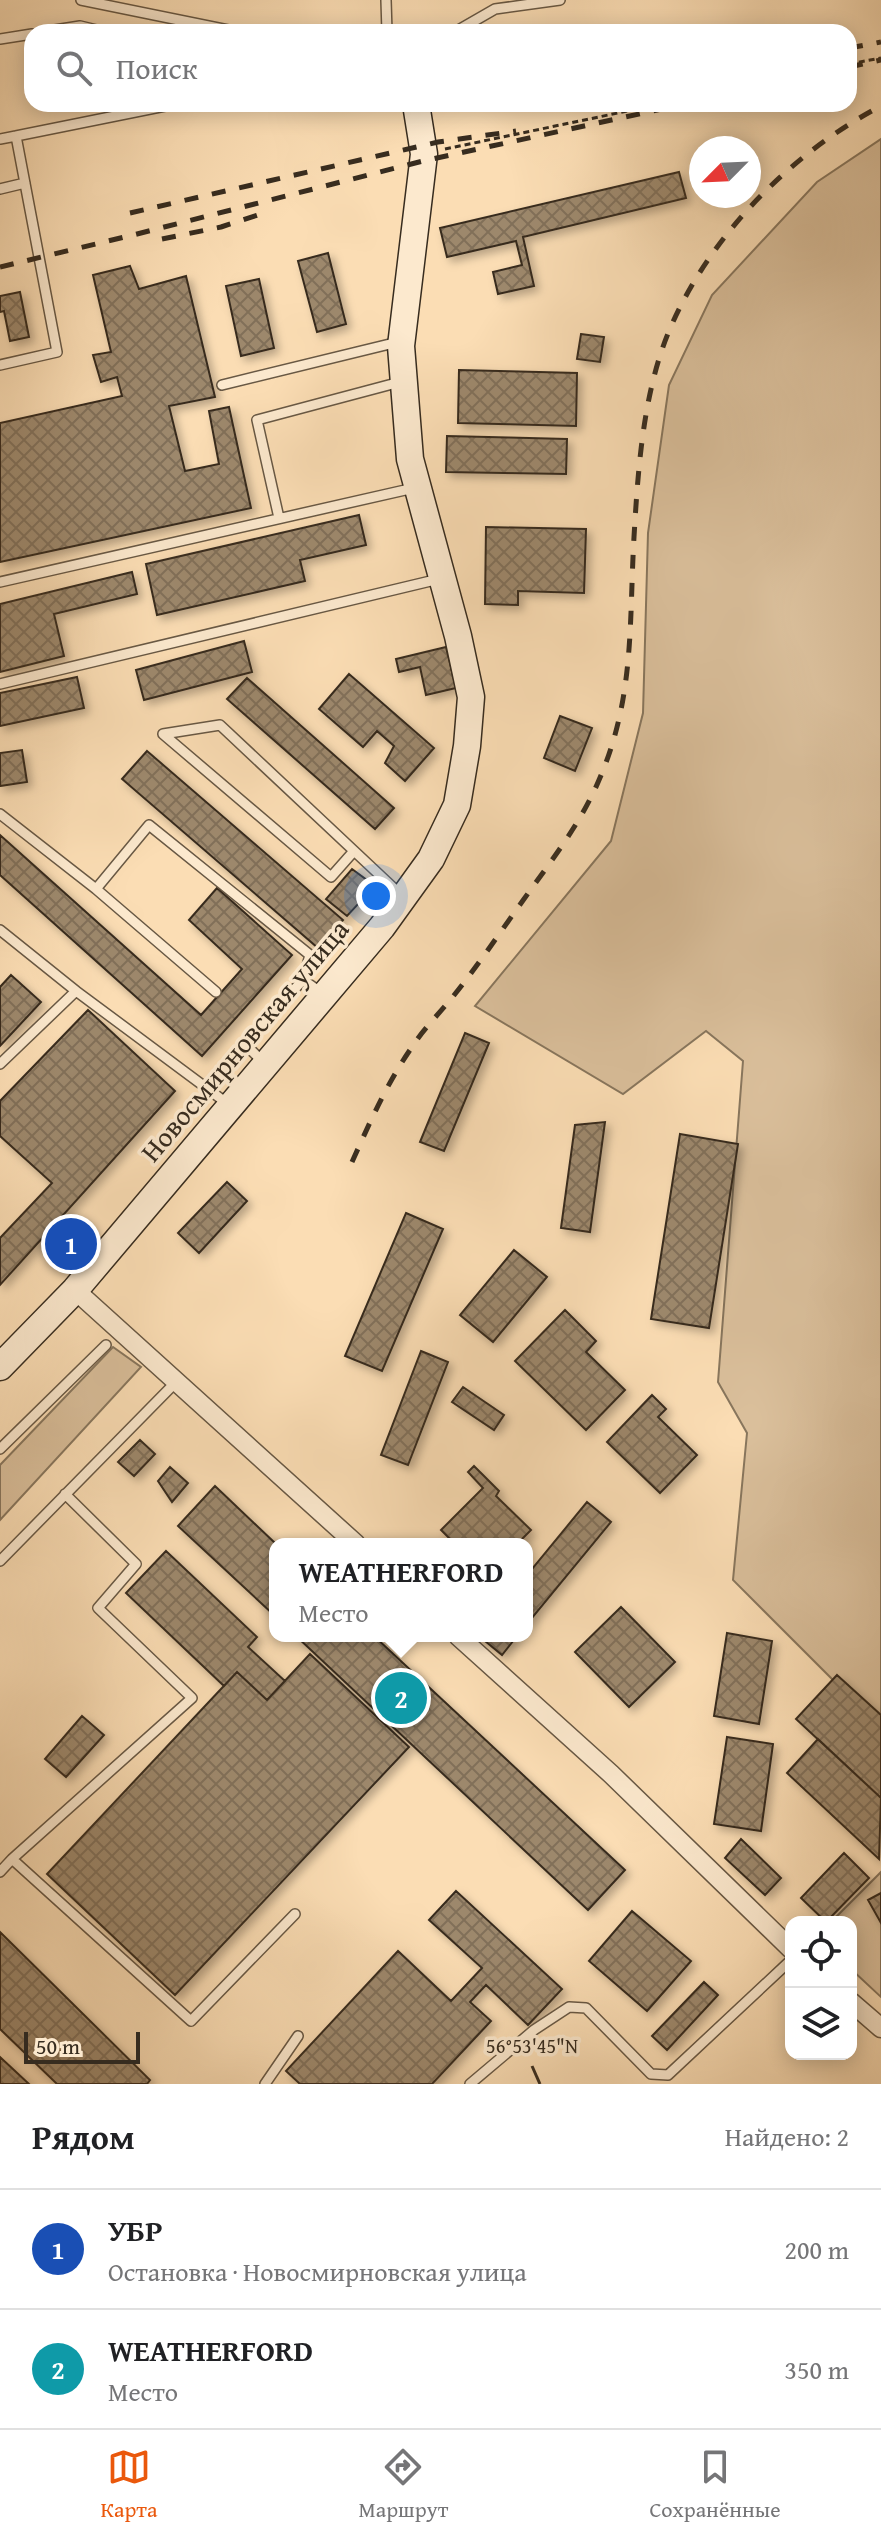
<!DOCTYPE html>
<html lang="ru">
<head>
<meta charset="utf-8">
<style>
	:root { --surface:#fff; --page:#f6f6f6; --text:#202124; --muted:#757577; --line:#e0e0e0; --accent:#ea580c }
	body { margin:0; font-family:"Gentium Book Plus",serif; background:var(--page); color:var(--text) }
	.controls { position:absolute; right:24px; bottom:24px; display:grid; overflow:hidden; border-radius:16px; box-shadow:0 4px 20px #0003 }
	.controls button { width:72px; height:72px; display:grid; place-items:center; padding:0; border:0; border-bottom:2px solid var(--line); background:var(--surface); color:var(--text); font:40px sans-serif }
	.compass { position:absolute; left:689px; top:136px; width:72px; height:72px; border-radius:50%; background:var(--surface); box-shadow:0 4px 20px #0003; rotate:246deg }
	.scale { position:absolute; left:24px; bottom:20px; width:116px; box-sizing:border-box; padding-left:8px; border:4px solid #372c1f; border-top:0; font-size:22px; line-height:28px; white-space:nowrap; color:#372c1f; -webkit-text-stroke:6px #fce9ce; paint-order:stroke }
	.you { position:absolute; left:376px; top:896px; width:28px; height:28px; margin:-20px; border:6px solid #fff; border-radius:50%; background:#1a73e8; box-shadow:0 0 0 12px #1a73e833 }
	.badge { display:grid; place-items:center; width:52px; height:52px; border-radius:50%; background:var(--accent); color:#fff; font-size:26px; font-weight:700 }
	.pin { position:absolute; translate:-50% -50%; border:4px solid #fff; box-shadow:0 2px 8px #0006 }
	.popup { position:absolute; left:269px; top:1538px; width:264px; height:104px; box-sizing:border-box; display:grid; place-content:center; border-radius:16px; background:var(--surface); filter:drop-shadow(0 2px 6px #0005); font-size:26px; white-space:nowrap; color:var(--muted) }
	.popup b { font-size:30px; color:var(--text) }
	.popup::after { content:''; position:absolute; left:50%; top:100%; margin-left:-16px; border:16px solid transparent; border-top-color:var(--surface) }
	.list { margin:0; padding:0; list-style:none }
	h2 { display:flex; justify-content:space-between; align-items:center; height:104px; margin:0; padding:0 32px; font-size:34px }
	h2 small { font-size:26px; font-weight:400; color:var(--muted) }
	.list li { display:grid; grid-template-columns:52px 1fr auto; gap:24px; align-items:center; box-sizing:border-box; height:120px; padding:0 32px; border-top:2px solid var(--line) }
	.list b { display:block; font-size:30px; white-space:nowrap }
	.list p { margin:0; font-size:26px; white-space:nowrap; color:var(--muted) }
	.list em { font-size:26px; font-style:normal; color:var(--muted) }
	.icon { flex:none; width:44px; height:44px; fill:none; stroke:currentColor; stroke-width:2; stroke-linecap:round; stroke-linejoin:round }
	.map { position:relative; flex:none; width:881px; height:2084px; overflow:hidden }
	.search { position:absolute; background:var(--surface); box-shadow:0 4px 20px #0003; left:24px; right:24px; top:24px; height:88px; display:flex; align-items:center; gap:20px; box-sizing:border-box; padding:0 28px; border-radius:24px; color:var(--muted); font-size:30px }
	.sheet { height:344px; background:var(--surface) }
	nav { display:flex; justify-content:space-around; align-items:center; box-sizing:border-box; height:112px; border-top:2px solid var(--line); background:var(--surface); font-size:22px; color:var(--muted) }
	nav a { display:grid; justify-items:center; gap:4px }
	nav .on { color:var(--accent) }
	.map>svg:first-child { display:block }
	.grass { fill:#dabf9b; stroke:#88765d; stroke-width:2 }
	.building { fill:url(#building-cross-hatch); stroke:#372c1f; stroke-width:2; filter:url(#shadow) }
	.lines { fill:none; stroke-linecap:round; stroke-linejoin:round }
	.lane-casing { stroke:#685844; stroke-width:12 }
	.street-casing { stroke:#685844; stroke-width:21 }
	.secondary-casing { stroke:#372c1f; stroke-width:29 }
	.path { stroke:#372c1f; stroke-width:3; stroke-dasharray:6 4; stroke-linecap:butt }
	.lane { stroke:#fce9ce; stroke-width:9 }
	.street { stroke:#fce9ce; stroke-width:18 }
	.secondary { stroke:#fce9ce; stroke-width:26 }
	.rail { stroke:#372c1f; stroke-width:5; stroke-dasharray:14 14; stroke-linecap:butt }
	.ticks { fill:none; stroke:#372c1f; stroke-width:3 }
	.labels { text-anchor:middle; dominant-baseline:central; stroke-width:7; stroke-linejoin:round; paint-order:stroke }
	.street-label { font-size:28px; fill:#372c1f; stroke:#fce9ce }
	.ticks-label { font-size:20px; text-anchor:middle; fill:#372c1f; stroke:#fce9ce; stroke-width:7; stroke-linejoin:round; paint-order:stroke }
</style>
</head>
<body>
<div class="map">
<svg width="881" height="2084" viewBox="0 0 881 2084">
	<defs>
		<pattern id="building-cross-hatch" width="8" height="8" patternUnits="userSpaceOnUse" patternTransform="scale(2)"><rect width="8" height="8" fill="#9d886c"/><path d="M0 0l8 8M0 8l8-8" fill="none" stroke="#816f58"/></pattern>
		<filter id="shadow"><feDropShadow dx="4.5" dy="4.5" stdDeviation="4" flood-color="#0004"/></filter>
	</defs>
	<rect width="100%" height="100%" fill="#fbddb4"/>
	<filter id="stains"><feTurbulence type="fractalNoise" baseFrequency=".0025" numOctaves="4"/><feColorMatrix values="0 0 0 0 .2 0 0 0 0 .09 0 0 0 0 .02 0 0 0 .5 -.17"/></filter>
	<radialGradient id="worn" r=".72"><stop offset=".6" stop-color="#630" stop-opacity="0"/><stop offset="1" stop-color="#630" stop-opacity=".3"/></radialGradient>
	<path class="grass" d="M881 139V1728L733 1580 747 1433 718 1382 743 1061 706 1031 623 1094 475 1006 611 841 643 713 648 533 669 385 712 295 817 182Z
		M113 1347 141 1367 0 1520V1465Z
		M881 1872V1997L851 1969V1922H831Z"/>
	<path class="building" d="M679 172 686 198 523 237 534 286 498 294 493 272 522 265 516 241 447 257 440 228Z
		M328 253 346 324 317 332 298 261Z
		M130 266 139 289 186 276 215 397 169 406 185 471 219 464 209 411 229 407 251 508 0 562V423L122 396 117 377 101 382 93 355 111 352 93 275Z
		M259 279 274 348 241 356 226 286Z
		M20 292 29 337 10 341 4 311 0 312V296Z
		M581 334 604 337 600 362 577 359Z
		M459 370 577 373 576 426 458 423Z
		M447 436 567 439 566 474 446 472Z
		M359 515 366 545 300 560 305 581 157 615 146 564Z
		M486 527 586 529 584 593 518 591V605L485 604Z
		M132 572 137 594 54 614 64 656 0 672V604Z
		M244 641 252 672 144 700 136 670Z
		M446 647 456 688 426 695 420 667 399 672 396 659Z
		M349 674 434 748 405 781 385 763 394 746 377 731 363 747 319 709Z
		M77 677 84 708 0 726V693Z
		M247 678 394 808 375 829 227 699Z
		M560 716 592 728 575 771 544 758Z
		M22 750 27 782 0 786V753Z
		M147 751 343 920 318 948 122 779Z
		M0 835 201 1015 242 969 189 920 217 888 292 955 202 1056 0 875Z
		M352 869 375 886 347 916 326 899Z
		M11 975 41 1002 0 1046V987Z
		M88 1010 175 1091 0 1285V1238L52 1183 0 1136V1101Z
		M465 1033 489 1043 444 1151 420 1142Z
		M605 1122 590 1232 561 1228 575 1125Z
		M680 1134 738 1144 709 1328 651 1319Z
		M227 1182 247 1201 199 1253 178 1233Z
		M406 1213 443 1229 382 1371 345 1356Z
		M514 1250 547 1277 493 1342 460 1315Z
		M565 1310 596 1341 586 1352 625 1390 586 1430 515 1361Z
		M421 1351 448 1362 408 1465 381 1455Z
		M463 1387 504 1415 494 1430 452 1402Z
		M652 1395 666 1409 658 1417 697 1455 660 1493 607 1442Z
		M140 1440 155 1454 134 1476 118 1462Z
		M474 1466 499 1491 496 1496 531 1530 517 1544H455L441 1530 483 1488 468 1472Z
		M170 1467 188 1483 172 1502 158 1481Z
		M215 1486 276 1544 275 1616 178 1526Z
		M587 1502 611 1522 527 1624V1575Z
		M166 1551 257 1637 248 1647 285 1681 267 1700 237 1672 224 1686 126 1593Z
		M621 1607 675 1662 629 1707 575 1652Z
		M727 1633 772 1641 759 1724 714 1716Z
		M296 1636H374L625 1870 588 1910Z
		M479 1636H517L502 1655Z
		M310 1654 409 1747 175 1995 47 1874 237 1672 267 1700Z
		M837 1675 881 1715V1798L796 1719Z
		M82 1716 104 1735 66 1777 45 1759Z
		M727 1737 773 1744 761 1831 714 1824Z
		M818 1739 881 1798 879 1859 787 1773Z
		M741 1839 781 1878 765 1895 725 1858Z
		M844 1853 869 1878 826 1922 801 1898Z
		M456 1891 562 1989 528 2025 486 1985 470 2002 491 2021 432 2084H300L286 2071 398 1951 451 2001 482 1968 429 1920Z
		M881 1893V1923L868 1900Z
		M632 1911 691 1961 647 2011 589 1961Z
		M0 1932 150 2080 147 2084H57L0 2029Z
		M704 1982 718 1995 667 2050 652 2036Z
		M0 2057 29 2084H0Z"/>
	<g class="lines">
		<defs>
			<path id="lane" d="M81 0 238 32
				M386 0 387 32
				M42 32 80 26 105 32
				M173 32 193 23
				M455 32 495 9 560 0
				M0 39 32 34
				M0 139 16 136
				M0 189 25 183
				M0 365 57 352 16 136 175 104
				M222 385 398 342
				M279 518 257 420 400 382
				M0 582 414 488
				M0 684 439 579
				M0 814 96 889 216 992
				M354 851 331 877 163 734 220 725 401 895
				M96 889 149 825 310 955 303 980
				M0 930 76 991
				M263 1062 244 1043 303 980 323 994
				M0 1064 76 991 228 1104
				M0 1449 106 1345
				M65 1494 136 1564 98 1608 192 1698 12 1859 191 2021 295 1914
				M0 1561 176 1382
				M0 1872 12 1859
				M265 2084 298 2036
				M470 2084 534 2030 569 2007 586 2008 651 2074 668 2075 791 1960"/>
			<path id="street" d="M75 1290 356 1544
				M458 1636 611 1774 791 1949
				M851 2002 881 2028"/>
			<path id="secondary" d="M0 1367 75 1290 382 927 431 859 457 805 467 746 471 697 458 636 410 459 401 346 424 154 416 104"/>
		</defs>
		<use href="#lane" class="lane-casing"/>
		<use href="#street" class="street-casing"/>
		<use href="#secondary" class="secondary-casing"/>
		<path class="path" d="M849 64 881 58
			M445 149 661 104"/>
		<use href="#lane" class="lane"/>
		<use href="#street" class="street"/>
		<use href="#secondary" class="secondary"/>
		<path class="rail" d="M849 48 881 42
			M849 67 881 60
			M130 213 438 142 516 131
			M162 239 221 227 267 212
			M0 267 133 235 423 161 685 104
			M352 1162C370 1122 387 1083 412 1047 424 1028 441 1012 455 994 479 964 501 931 524 899 551 861 581 823 599 780 635 697 629 623 634 537 638 469 643 394 669 331 709 236 791 153 881 106"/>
	</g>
	<path class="ticks" d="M532 2066 540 2084"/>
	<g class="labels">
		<g class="street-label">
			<text transform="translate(244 1040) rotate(-50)">Новосмирновская улица</text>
		</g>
	</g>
	<g class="ticks-label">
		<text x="532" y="2053">56°53'45"N</text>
	</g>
	<rect width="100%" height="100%" filter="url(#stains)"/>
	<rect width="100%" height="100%" fill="url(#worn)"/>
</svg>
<div class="controls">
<button><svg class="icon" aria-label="locate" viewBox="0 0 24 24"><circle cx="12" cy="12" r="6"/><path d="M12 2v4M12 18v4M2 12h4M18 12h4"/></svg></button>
<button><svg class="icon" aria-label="layers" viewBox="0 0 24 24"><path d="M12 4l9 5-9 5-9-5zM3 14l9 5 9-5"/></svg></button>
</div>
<svg class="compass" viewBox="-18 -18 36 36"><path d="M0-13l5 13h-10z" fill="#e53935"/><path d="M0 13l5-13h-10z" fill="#757577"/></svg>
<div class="scale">50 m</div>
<div class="you"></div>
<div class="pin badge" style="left:71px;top:1244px;background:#1a4fb4">1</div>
<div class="pin badge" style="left:401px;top:1698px;background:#0f9aa8">2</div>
<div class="popup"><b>WEATHERFORD</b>Место</div>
<div class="search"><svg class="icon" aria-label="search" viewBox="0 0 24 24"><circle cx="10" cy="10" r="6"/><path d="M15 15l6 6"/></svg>Поиск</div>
</div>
<section class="sheet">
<h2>Рядом<small>Найдено: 2</small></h2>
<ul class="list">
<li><span class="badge" style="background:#1a4fb4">1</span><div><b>УБР</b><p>Остановка · Новосмирновская улица</p></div><em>200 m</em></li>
<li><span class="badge" style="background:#0f9aa8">2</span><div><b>WEATHERFORD</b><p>Место</p></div><em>350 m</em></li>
</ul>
</section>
<nav>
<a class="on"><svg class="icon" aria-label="map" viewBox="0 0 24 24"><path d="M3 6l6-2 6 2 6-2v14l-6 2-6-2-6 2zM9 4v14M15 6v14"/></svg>Карта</a>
<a><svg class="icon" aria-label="directions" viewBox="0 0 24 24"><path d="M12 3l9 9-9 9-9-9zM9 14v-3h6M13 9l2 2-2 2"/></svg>Маршрут</a>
<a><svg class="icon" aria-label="saved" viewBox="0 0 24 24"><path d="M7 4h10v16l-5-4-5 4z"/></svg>Сохранённые</a>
</nav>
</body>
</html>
